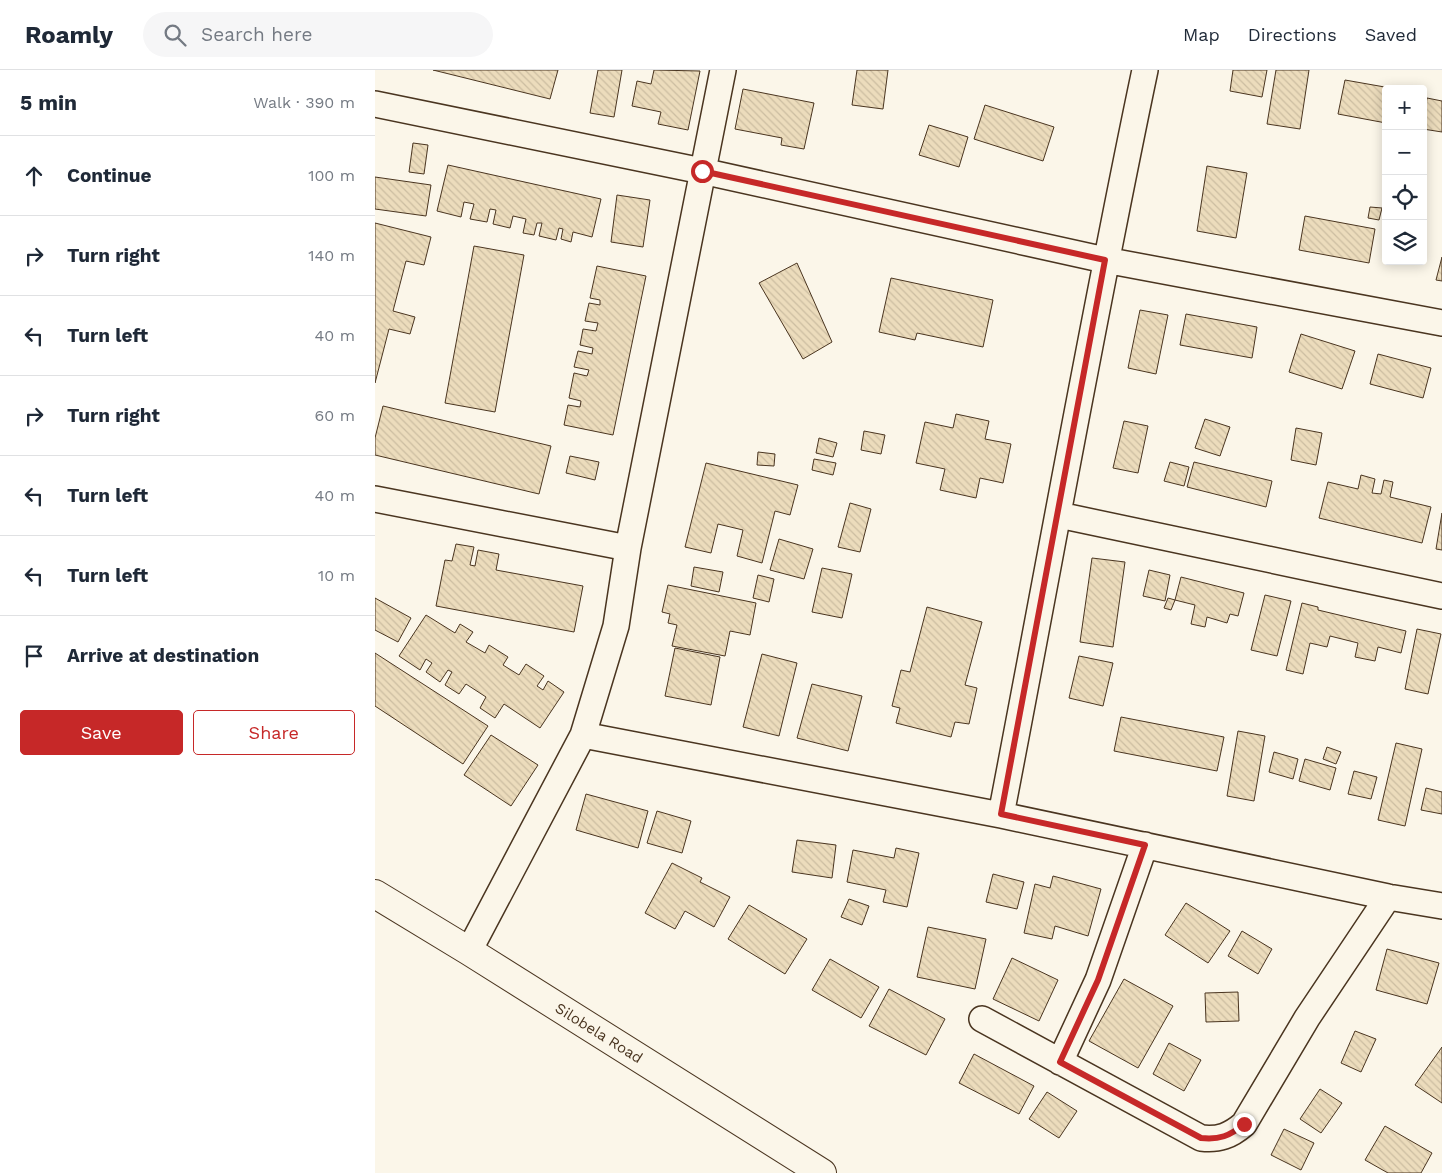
<!DOCTYPE html>
<html lang="en">
<head>
<meta charset="utf-8">
<style>
	:root { --surface:#fff; --page:#f6f6f7; --text:#1f2937; --muted:#747a83; --line:#e0e1e3; --accent:#c62828 }
	body { margin:0; font-family:"Work Sans",sans-serif; background:var(--page); color:var(--text) }
	.controls { position:absolute; right:15px; top:15px; display:grid; overflow:hidden; border-radius:5px; box-shadow:0 2px 12px #0003 }
	.controls button { width:45px; height:45px; display:grid; place-items:center; padding:0; border:0; border-bottom:1px solid var(--line); background:var(--surface); color:var(--text); font:25px sans-serif }
	.stop { position:absolute; width:15px; height:15px; margin:-11px; border:4px solid #c62828; border-radius:50%; background:#fff }
	.stop.end { background:#c62828; border-color:#fff; box-shadow:0 1px 5px #0008 }
	.list { margin:0; padding:0; list-style:none }
	h2 { display:flex; justify-content:space-between; align-items:center; height:65px; margin:0; padding:0 20px; font-size:21px }
	h2 small { font-size:16px; font-weight:400; color:var(--muted) }
	.list li { display:grid; grid-template-columns:32px 1fr auto; gap:15px; align-items:center; box-sizing:border-box; height:80px; padding:0 20px; border-top:1px solid var(--line) }
	.list b { display:block; font-size:19px; white-space:nowrap }
	.list em { font-size:16px; font-style:normal; color:var(--muted) }
	.actions { display:flex; gap:10px; padding:15px 20px }
	.actions a { flex:1; padding:11px 0; border:1px solid var(--accent); border-radius:5px; text-align:center; font-size:18px; color:var(--accent) }
	.actions .main { background:var(--accent); color:#fff }
	.icon { flex:none; width:28px; height:28px; fill:none; stroke:currentColor; stroke-width:2; stroke-linecap:round; stroke-linejoin:round }
	.map { position:relative; flex:none; width:1067px; height:1103px; overflow:hidden }
	header { display:flex; align-items:center; gap:30px; box-sizing:border-box; height:70px; padding:0 25px; background:var(--surface); border-bottom:1px solid var(--line) }
	header strong { font-size:24px }
	nav { display:flex; gap:28px; margin-inline-start:auto; font-size:18px }
	.search { width:350px; height:45px; background:var(--page); display:flex; align-items:center; gap:12px; box-sizing:border-box; padding:0 18px; border-radius:28px; color:var(--muted); font-size:19px }
	main { display:flex }
	aside { flex:1; background:var(--surface) }
	.map>svg:first-child { display:block }
	.building { fill:url(#building-back-hatch); stroke:#4a3520 }
	.lines { fill:none; stroke-linecap:round; stroke-linejoin:round }
	.street-casing { stroke:#4a3520; stroke-width:28 }
	.secondary-casing { stroke:#4a3520; stroke-width:30 }
	.street { stroke:#fbf6e9; stroke-width:25 }
	.secondary { stroke:#fbf6e9; stroke-width:28 }
	.route { stroke:#c62828; stroke-width:6 }
	.labels { text-anchor:middle; dominant-baseline:central; stroke-width:4; stroke-linejoin:round; paint-order:stroke }
	.street-label { font-size:15px; fill:#4a3520; stroke:#fbf6e9 }
</style>
</head>
<body>
<header>
<strong>Roamly</strong>
<div class="search"><svg class="icon" aria-label="search" viewBox="0 0 24 24"><circle cx="10" cy="10" r="6"/><path d="M15 15l6 6"/></svg>Search here</div>
<nav><a>Map</a><a>Directions</a><a>Saved</a></nav>
</header>
<main>
<aside>
<h2>5 min<small>Walk · 390 m</small></h2>
<ul class="list">
<li><svg class="icon" aria-label="ahead" viewBox="0 0 24 24"><path d="M12 20V5M6 11l6-6 6 6"/></svg><div><b>Continue</b></div><em>100 m</em></li>
<li><svg class="icon" aria-label="right" viewBox="0 0 24 24"><path d="M7 20v-9h11M14 6l5 5-5 5"/></svg><div><b>Turn right</b></div><em>140 m</em></li>
<li><svg class="icon" aria-label="left" viewBox="0 0 24 24"><path d="M17 20v-9H6M10 6l-5 5 5 5"/></svg><div><b>Turn left</b></div><em>40 m</em></li>
<li><svg class="icon" aria-label="right" viewBox="0 0 24 24"><path d="M7 20v-9h11M14 6l5 5-5 5"/></svg><div><b>Turn right</b></div><em>60 m</em></li>
<li><svg class="icon" aria-label="left" viewBox="0 0 24 24"><path d="M17 20v-9H6M10 6l-5 5 5 5"/></svg><div><b>Turn left</b></div><em>40 m</em></li>
<li><svg class="icon" aria-label="left" viewBox="0 0 24 24"><path d="M17 20v-9H6M10 6l-5 5 5 5"/></svg><div><b>Turn left</b></div><em>10 m</em></li>
<li><svg class="icon" aria-label="arrive" viewBox="0 0 24 24"><path d="M6 21V4h12l-3 4 3 4H6"/></svg><div><b>Arrive at destination</b></div></li>
</ul>
<div class="actions"><a class="main">Save</a><a>Share</a></div>
</aside>
<div class="map">
<svg width="1067" height="1103" viewBox="0 0 1067 1103">
	<defs>
		<pattern id="building-back-hatch" width="6" height="6" patternUnits="userSpaceOnUse" patternTransform="scale(1.25)"><rect width="6" height="6" fill="#ecdcbc"/><path d="M-1 5l2 2M0 0l6 6M5-1l2 2" fill="none" stroke="#ccbda1"/></pattern>
	</defs>
	<rect width="100%" height="100%" fill="#fbf6e9"/>
	<path class="building" d="M58 0H183L175 29Z
		M223 0H247L239 47 215 43Z
		M279 0 325 1 313 60 283 54 286 42 257 36 262 11 276 14Z
		M482 0H513L508 39 477 35Z
		M858 0H892L887 27 855 21Z
		M901 0H934L925 59 892 54Z
		M970 10 1021 19H1011V53L963 44Z
		M368 19 439 33 429 79 406 75 407 68 360 59Z
		M1052 28 1067 31V62L1048 59Z
		M610 35 679 57 668 91 599 69Z
		M554 55 593 67 584 97 544 85Z
		M38 73 53 75 49 104 34 102Z
		M73 95 226 129 217 167 198 162 196 172 186 169 188 159 184 158 181 170 164 166 167 153H162L159 165 148 163 151 149 138 146 135 158 118 154 121 140 115 139 112 152 95 149 99 134 89 132 86 147 62 141Z
		M832 96 872 103 861 168 822 161Z
		M0 107 56 115 51 146 0 139Z
		M242 125 275 130 268 177 236 172Z
		M995 137 1007 138 1004 150 993 148Z
		M930 146 1000 159 994 193 924 180Z
		M0 153 56 167 49 195 31 191 18 241 40 247 35 264 14 259 0 313Z
		M99 176 149 185 120 342 70 333Z
		M1067 187V211L1061 210Z
		M422 193 457 272 428 289 384 213Z
		M222 196 271 206 238 365 189 355 193 335 205 337 206 331 194 328 199 303 212 306 214 300 199 297 203 281 217 284 218 278 205 275 208 259 221 261 223 253 210 251 214 233 225 235V230L215 228Z
		M516 208 618 230 608 277 542 263 540 270 504 262Z
		M765 240 793 245 781 304 753 298Z
		M811 244 882 257 877 288 805 275Z
		M926 264 980 281 967 319 914 302Z
		M1003 284 1056 298 1048 328 995 314Z
		M8 336 176 376 164 424 0 385V368Z
		M581 344 614 351 610 369 636 374 628 413 605 408 601 428 565 420 570 399 541 393 550 352 578 358Z
		M830 349 855 357 845 386 820 378Z
		M749 351 773 356 763 403 738 398Z
		M921 358 947 363 941 395 916 390Z
		M489 361 510 365 506 384 486 380Z
		M444 368 462 373 458 387 441 383Z
		M383 382 400 384 399 396 382 395Z
		M195 386 224 392 220 410 191 403Z
		M439 389 461 393 458 405 437 400Z
		M795 392 814 397 809 416 789 411Z
		M819 392 897 411 891 437 812 417Z
		M331 393 423 415 415 445 400 441 387 493 362 486 368 460 343 454 336 483 310 477Z
		M986 405 1000 409 997 423 1006 424 1009 410 1018 412 1015 427 1056 437 1047 473 944 448 953 412 983 419Z
		M475 433 496 439 485 482 463 477Z
		M1067 443V480L1061 479Z
		M404 469 438 479 429 509 395 500Z
		M81 474 99 477 95 495 100 496 103 480 124 484 121 500 208 516 199 562 61 536 70 490 77 491Z
		M717 488 750 492 738 577 705 572Z
		M319 497 348 502 344 522 316 516Z
		M447 498 477 504 467 548 437 542Z
		M774 500 795 505 790 531 768 526Z
		M383 505 399 509 394 532 378 528Z
		M806 507 869 523 863 546 855 544 852 553 832 547 830 557 816 554 820 535 800 530Z
		M293 515 381 533 375 565 355 561 350 586 297 576 302 555 293 553 295 544 287 542Z
		M890 525 916 531 902 586 876 580Z
		M0 528 36 548 23 572 0 560Z
		M793 528 800 530 796 540 789 538Z
		M927 533 943 537V540L1031 561 1026 583 1003 577 1000 591 980 587 983 573 955 566 952 577 935 573 928 604 911 600Z
		M552 537 607 552 590 615 602 618 594 654 580 652 576 667 521 653 525 638 517 636 526 600 535 602Z
		M51 545 80 563 85 554 98 562 91 572 110 583 114 575 133 587 128 595 144 605 151 594 169 606 162 616 168 620 173 611 189 622 165 658 129 634 120 648 105 638 111 627 91 614 84 624 70 615 77 602 73 600 65 612 51 602 57 593 51 589 45 600 24 586Z
		M1042 559 1066 564 1053 624 1030 619Z
		M300 578 345 587 336 635 290 626Z
		M0 583 113 656 88 694 0 636Z
		M387 584 422 593 404 666 368 657Z
		M704 586 738 593 728 636 694 628Z
		M437 614 487 626 473 681 422 668Z
		M746 647 849 667 842 701 739 681Z
		M863 661 890 666 879 731 852 726Z
		M116 665 163 695 136 736 89 705Z
		M1021 673 1047 679 1030 756 1003 750Z
		M952 677 966 682 961 694 948 689Z
		M899 682 923 689 918 709 894 702Z
		M930 689 961 698 955 720 924 711Z
		M979 701 1002 707 996 729 973 724Z
		M1051 718 1067 722V744L1046 740Z
		M211 724 273 741 263 778 201 760Z
		M282 741 316 751 307 783 272 773Z
		M422 770 461 775 457 808 417 802Z
		M521 778 544 783 532 837 508 832 511 820 472 812 478 780 519 788Z
		M297 793 327 808 325 812 355 827 339 857 310 841 300 859 270 843Z
		M618 804 649 812 642 839 611 832Z
		M678 806 726 819 713 866 680 856 677 869 649 863 660 814 675 818Z
		M474 829 494 836 487 855 466 847Z
		M811 833 855 861 833 893 790 865Z
		M374 835 432 869 410 904 353 869Z
		M553 857 611 869 600 919 542 907Z
		M867 861 897 879 883 904 853 886Z
		M1012 879 1064 893 1052 934 1001 920Z
		M637 888 683 910 664 951 618 929Z
		M455 889 504 917 486 948 437 920Z
		M749 909 798 936 763 998 714 971Z
		M514 919 570 949 551 985 494 956Z
		M863 922 864 951 831 952 830 923Z
		M980 961 1001 969 986 1002 966 993Z
		M794 973 826 990 809 1021 778 1004Z
		M1067 977V1033L1040 1015Z
		M599 984 659 1016 644 1044 584 1013Z
		M945 1019 967 1033 946 1063 925 1049Z
		M672 1022 702 1041 684 1068 654 1049Z
		M1010 1056 1057 1083 1046 1103H1013L990 1090Z
		M909 1059 939 1073 926 1100 896 1085Z"/>
	<g class="lines">
		<defs>
			<path id="street" d="M0 34 327 101 730 190 1067 253
				M0 429 253 478
				M684 445 1067 526
				M208 665 626 745 1013 827 1067 836
				M626 745C674 496 718 247 770 0
				M94 881 208 665 241 556 253 478 348 0
				M607 949 826 1068C844 1070 855 1066 869 1054L932 948 1013 827
				M685 992 723 910 770 775"/>
			<path id="secondary" d="M0 824 94 881 447 1103"/>
		</defs>
		<use href="#street" class="street-casing"/>
		<use href="#secondary" class="secondary-casing"/>
		<use href="#street" class="street"/>
		<use href="#secondary" class="secondary"/>
	</g>
	<g class="lines">
		<path class="route" d="M327 101 730 190 626 744 770 775 723 910 685 992 826 1068C844 1070 855 1066 869 1054"/>
	</g>
	<g class="labels">
		<g class="street-label">
			<text transform="translate(224 963) rotate(32)">Silobela Road</text>
		</g>
	</g>
</svg>
<div class="controls">
<button>+</button>
<button>−</button>
<button><svg class="icon" aria-label="locate" viewBox="0 0 24 24"><circle cx="12" cy="12" r="6"/><path d="M12 2v4M12 18v4M2 12h4M18 12h4"/></svg></button>
<button><svg class="icon" aria-label="layers" viewBox="0 0 24 24"><path d="M12 4l9 5-9 5-9-5zM3 14l9 5 9-5"/></svg></button>
</div>
<div class="stop" style="left:327px;top:101px"></div>
<div class="stop end" style="left:869px;top:1054px"></div>
</div>
</main>
</body>
</html>
